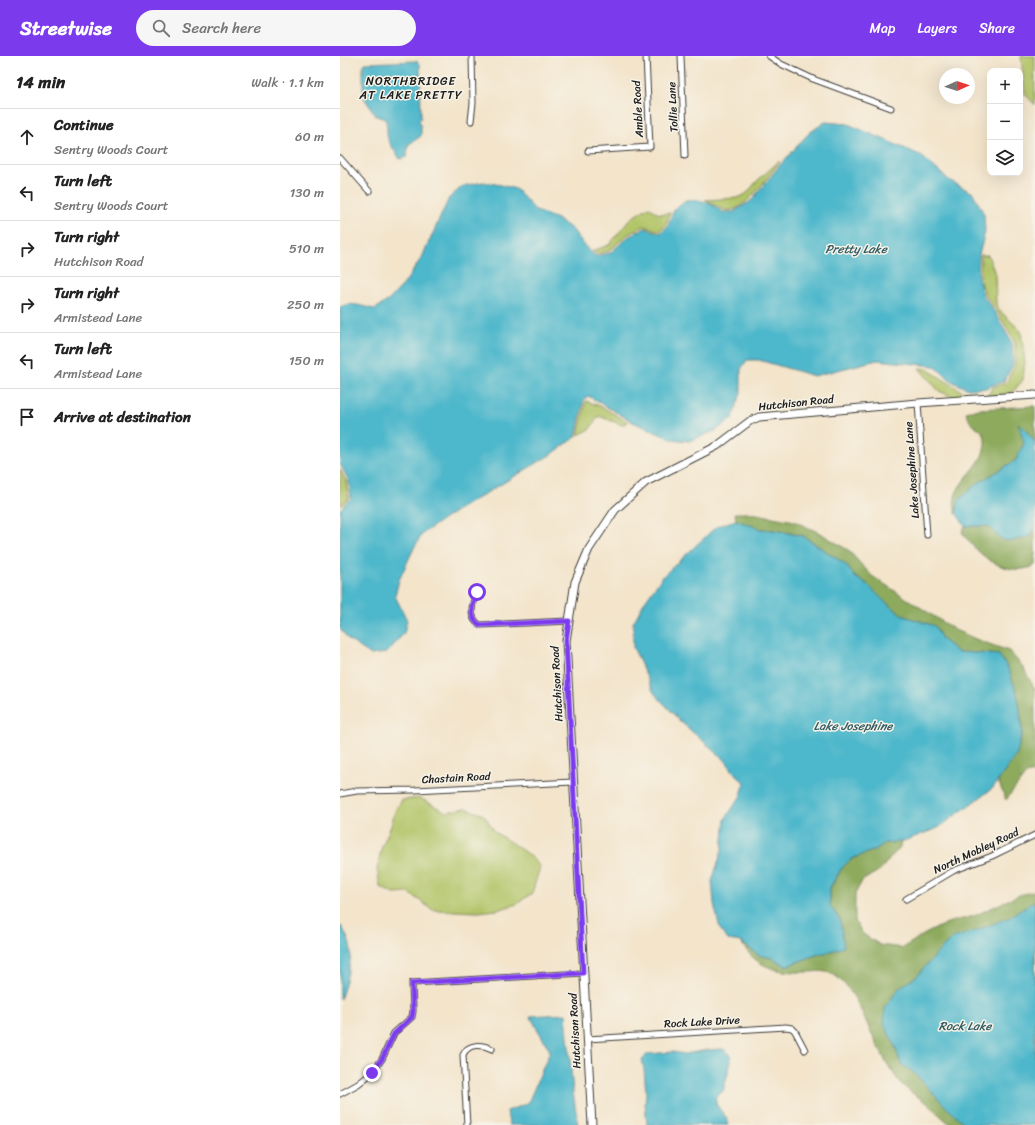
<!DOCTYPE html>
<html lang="en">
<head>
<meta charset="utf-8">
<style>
	:root { --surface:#fff; --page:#f6f6f6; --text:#222; --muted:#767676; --line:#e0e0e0; --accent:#7c3aed }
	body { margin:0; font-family:Sriracha,sans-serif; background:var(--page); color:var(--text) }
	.controls { position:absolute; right:12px; top:12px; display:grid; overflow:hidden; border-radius:8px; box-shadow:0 4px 16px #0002 }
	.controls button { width:36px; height:36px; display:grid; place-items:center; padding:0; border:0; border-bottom:1px solid var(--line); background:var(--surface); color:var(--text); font:20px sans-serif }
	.compass { position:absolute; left:599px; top:12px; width:36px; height:36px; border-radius:50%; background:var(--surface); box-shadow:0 4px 16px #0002; rotate:87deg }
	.stop { position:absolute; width:12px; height:12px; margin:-9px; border:3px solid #7c3aed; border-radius:50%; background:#fff }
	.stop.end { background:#7c3aed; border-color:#fff; box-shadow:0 1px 4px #0008 }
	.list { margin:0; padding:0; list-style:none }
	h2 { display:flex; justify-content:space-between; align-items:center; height:52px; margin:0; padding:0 16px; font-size:17px }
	h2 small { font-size:13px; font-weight:400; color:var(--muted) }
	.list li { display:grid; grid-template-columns:26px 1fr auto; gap:12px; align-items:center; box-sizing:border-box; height:56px; padding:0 16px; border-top:1px solid var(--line) }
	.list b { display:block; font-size:15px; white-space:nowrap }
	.list p { margin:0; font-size:13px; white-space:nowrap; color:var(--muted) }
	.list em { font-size:13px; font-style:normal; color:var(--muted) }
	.icon { flex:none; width:22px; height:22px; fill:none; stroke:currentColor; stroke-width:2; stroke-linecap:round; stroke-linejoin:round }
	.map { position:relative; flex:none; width:695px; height:1069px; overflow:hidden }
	header { display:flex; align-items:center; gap:24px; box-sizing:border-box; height:56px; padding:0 20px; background:var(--accent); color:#fff }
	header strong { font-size:19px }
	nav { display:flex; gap:22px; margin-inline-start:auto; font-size:14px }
	.search { width:280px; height:36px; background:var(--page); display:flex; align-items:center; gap:10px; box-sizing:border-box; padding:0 14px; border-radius:22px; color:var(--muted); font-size:15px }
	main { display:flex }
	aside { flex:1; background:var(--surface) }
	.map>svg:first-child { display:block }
	.green { fill:#b2c569; stroke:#677042 }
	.forest { fill:#8daa5d; stroke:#54633c }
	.water { fill:#4db7cb; stroke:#346a74 }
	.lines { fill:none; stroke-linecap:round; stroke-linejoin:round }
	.minor-casing { stroke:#3c3a36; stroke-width:7 }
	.tertiary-casing { stroke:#3c3a36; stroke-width:9 }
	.minor { stroke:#fff; stroke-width:5 }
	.tertiary { stroke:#fff; stroke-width:7 }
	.route { stroke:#7c3aed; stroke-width:5 }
	.labels { text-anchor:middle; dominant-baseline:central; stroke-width:3; stroke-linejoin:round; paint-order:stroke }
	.street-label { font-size:11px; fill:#1c1c1c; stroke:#f7f3e8 }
	.neighbourhood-label { font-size:12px; letter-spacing:1px; fill:#1c1c1c; stroke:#f7f3e8 }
	.water-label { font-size:12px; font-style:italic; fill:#305a62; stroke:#f7f3e8 }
</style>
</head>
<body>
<header>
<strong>Streetwise</strong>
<div class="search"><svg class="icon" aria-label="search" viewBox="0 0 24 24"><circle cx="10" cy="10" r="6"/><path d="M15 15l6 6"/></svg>Search here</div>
<nav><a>Map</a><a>Layers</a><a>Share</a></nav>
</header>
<main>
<aside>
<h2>14 min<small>Walk · 1.1 km</small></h2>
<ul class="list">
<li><svg class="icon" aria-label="ahead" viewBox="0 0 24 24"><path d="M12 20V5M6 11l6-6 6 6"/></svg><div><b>Continue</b><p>Sentry Woods Court</p></div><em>60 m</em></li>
<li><svg class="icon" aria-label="left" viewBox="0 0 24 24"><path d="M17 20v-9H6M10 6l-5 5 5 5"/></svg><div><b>Turn left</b><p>Sentry Woods Court</p></div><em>130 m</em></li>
<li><svg class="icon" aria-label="right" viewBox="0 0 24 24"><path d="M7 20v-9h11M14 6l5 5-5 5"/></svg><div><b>Turn right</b><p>Hutchison Road</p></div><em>510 m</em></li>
<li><svg class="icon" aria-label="right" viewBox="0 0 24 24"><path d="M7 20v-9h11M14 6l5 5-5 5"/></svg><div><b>Turn right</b><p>Armistead Lane</p></div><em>250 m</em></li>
<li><svg class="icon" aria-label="left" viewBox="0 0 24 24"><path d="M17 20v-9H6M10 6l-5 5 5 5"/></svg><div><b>Turn left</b><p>Armistead Lane</p></div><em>150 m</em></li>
<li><svg class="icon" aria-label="arrive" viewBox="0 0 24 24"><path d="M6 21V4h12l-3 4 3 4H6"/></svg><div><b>Arrive at destination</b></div></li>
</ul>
</aside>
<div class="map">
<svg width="695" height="1069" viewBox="0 0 695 1069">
	<rect width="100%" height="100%" fill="#f7f3e8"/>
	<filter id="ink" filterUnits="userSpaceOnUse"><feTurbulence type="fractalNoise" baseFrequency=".025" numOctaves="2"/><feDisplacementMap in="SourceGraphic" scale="8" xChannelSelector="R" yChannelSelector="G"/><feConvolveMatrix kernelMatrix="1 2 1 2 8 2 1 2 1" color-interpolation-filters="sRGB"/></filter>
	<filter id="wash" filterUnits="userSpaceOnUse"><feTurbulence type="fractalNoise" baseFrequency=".012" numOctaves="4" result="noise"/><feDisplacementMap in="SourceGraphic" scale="16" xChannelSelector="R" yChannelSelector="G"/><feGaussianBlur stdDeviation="0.9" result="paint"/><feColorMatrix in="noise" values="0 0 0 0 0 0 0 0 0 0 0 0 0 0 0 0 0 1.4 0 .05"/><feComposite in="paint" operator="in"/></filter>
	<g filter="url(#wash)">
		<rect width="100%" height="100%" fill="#f3e4ca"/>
		<path class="green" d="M681 0H695V49L685 38Z
			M438 106H440C429 118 404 159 385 154 380 153 371 146 365 144L397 142 406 138 418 124Z
			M309 151 319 158 330 157 326 169 319 175 304 170 287 179 269 195 257 198 252 195 269 189 291 162Z
			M641 199H648L655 218 656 248 659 254 681 275 685 306 683 324 671 338 647 340 653 331 666 327 675 309V287L658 257 645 239 640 222Z
			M579 312 587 313 631 341 615 342 599 335Z
			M246 345 260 350 288 366 282 369 259 360 249 374 238 379Z
			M0 413 6 425 9 442 0 450Z
			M80 742 106 756 125 752 144 759 155 776 192 801 200 811 192 837 177 848 157 854 138 856 93 854 69 837 54 838 40 831 37 813 42 790 51 770 55 755 62 744Z"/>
		<path class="forest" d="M695 350V386L685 373 684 387 676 404 635 429 619 444 616 457C605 426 648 414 645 383 644 373 636 372 631 367 629 364 627 359 626 356L639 353Z
			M395 457H411L454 465 480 477 508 494 532 520 615 574 638 584 669 595 683 611 694 632H695V716L686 718 666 744 658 725 677 698 682 676V668L675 633 668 612 659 599 639 597 618 596 602 583 595 570 564 560 544 545 527 528 515 521 505 508 463 480 434 474 421 473 396 464Z
			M648 469 691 480 695 471V509C691 512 688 512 683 513 658 516 635 496 622 476L625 470Z
			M561 786 560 791 540 814 522 825 515 838V865L523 878 540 889 562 892 585 878 607 867 634 860 679 839 695 835V1069H612C602 1063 596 1054 587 1047 580 1042 573 1038 567 1033 554 1023 541 997 534 982 523 961 516 936 497 921 487 913 477 916 465 916 437 917 415 911 401 886L418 899 432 902 446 910 479 898 485 897 500 864 490 850V833L502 812 511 803 535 794 545 787Z"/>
		<path class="water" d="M77 5 80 8 81 62 79 64 81 69V80L68 89 67 101 60 103C56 97 51 90 48 83 46 76 48 70 45 63L36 60 23 40V10L25 7Z
			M485 66 508 68 580 99 609 124 633 137 644 158 645 176 639 199 638 222 643 239 656 258 672 287 673 309 664 325 646 332 628 333 613 326 594 310 537 304 474 320 419 304H407L401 313V337L392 363 375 375 349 385 331 383 293 366 248 340 244 344 236 381 212 398 116 455 83 477 74 492 59 524 55 540 67 564 64 577 47 597 31 599 9 584 0 573V453L11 442 9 425 0 408V251C12 245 23 251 35 253L49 244 64 228 82 201 109 142 123 130 143 126 161 129 176 133 196 155 217 163 232 173 249 195 256 200 270 197 288 181 305 172 320 177 328 170 334 153 346 144H359L371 148 383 156H393L411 145 440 109 469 77Z
			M678 367 685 373 695 386V471L691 480C667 487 665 489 648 470H625L616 457 619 444 635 429 676 404 684 387Z
			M396 464 421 473 434 474 463 480 505 508 515 521 527 528 544 545 564 560 595 570 602 583 618 596 639 597 659 599 668 612 677 637 680 653 682 676 677 698 653 732 598 772 561 786 545 787 535 794 511 803 502 812 490 831V850L500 864 504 891 485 897 479 898 446 910 432 902 418 899 401 886 388 884 380 873 374 848 372 825 382 794 385 763 400 741 405 727 396 719 385 704 341 666 314 637 293 591V567L305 545 322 521 377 470Z
			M695 846V1069H626L608 1053 574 1017 561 1008 554 988 544 969 545 952 559 932 577 920 597 897 613 882 638 874 672 860 690 847Z
			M0 869C5 875 10 886 11 894 12 903 4 935 0 943Z
			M226 958 233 1036 238 1069H169L167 1055 188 1047 210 995 190 960Z
			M383 993 390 999 391 1006 383 1035 376 1041V1048L387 1063 388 1069H307L305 1047 306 1037 304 1013 302 1003 308 998 333 996 345 998 367 994Z"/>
	</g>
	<g filter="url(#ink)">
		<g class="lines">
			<defs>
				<path id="minor" d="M341 0 345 100
					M429 0 441 8 473 23 551 52
					M131 65 133 47 132 0
					M248 95 310 91 306 0
					M0 102 29 135
					M578 347 587 479
					M137 536C132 547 128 562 140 569L229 565
					M0 738 17 735 75 734 233 726
					M566 843 613 815 652 800 695 779
					M247 983 446 971 452 972 455 975 465 994
					M0 1038 18 1028 32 1017 42 1003 54 977 72 961 73 955 72 927 243 917
					M127 1069 123 999C128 987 142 988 152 993"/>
				<path id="tertiary" d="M252 1069 226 585 235 526 249 493 275 454 306 426 377 390 410 365 419 361 578 347 695 339"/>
			</defs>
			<use href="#minor" class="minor-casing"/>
			<use href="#tertiary" class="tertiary-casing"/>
			<use href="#minor" class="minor"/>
			<use href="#tertiary" class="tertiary"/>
		</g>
	</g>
	<g class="lines" filter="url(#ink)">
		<path class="route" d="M32 1017 42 1003 54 978 72 961 73 955 72 927 243 917 226 585 229 565 140 569C128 562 132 547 137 536"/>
	</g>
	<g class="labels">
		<g class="street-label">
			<text transform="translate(333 51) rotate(-93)">Tollie Lane</text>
			<text transform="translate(298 53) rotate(-93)">Amble Road</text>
			<text transform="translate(456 347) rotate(-6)">Hutchison Road</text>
			<text transform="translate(572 414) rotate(-94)">Lake Josephine Lane</text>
			<text transform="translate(217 628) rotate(-93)">Hutchison Road</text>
			<text transform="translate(116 722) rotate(-3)">Chastain Road</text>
			<text transform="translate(636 795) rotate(-25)">North Mobley Road</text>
			<text transform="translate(362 966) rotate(-3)">Rock Lake Drive</text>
			<text transform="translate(235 975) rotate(-93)">Hutchison Road</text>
		</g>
		<g class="neighbourhood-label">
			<text x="71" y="25">NORTHBRIDGE<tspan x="71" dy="14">AT LAKE PRETTY</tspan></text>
		</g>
		<g class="water-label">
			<text x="516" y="193">Pretty Lake</text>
			<text x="513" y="670">Lake Josephine</text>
			<text x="625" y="970">Rock Lake</text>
		</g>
	</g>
</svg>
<div class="controls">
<button>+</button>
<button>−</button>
<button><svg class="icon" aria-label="layers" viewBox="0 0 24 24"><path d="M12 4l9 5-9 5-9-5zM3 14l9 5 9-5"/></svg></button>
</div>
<svg class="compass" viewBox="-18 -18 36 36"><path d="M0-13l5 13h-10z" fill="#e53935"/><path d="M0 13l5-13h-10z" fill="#767676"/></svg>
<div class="stop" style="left:137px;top:536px"></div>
<div class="stop end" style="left:32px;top:1017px"></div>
</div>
</main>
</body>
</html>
